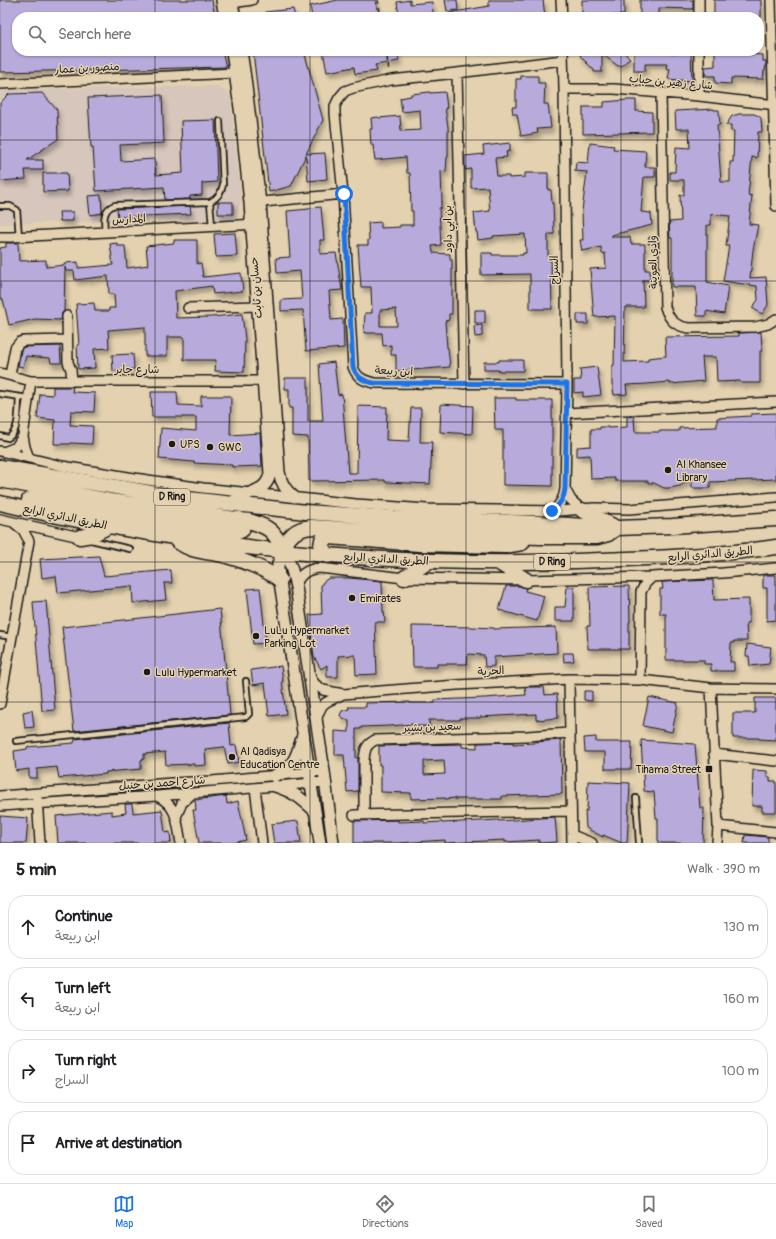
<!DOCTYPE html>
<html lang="en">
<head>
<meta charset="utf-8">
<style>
	:root { --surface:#fff; --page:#f2f2f2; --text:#202124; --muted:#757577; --line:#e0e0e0; --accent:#1a73e8 }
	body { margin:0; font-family:Pangolin,"Playpen Sans Arabic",sans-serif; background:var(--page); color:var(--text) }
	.stop { position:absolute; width:12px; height:12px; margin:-9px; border:3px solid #1a73e8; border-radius:50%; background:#fff }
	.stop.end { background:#1a73e8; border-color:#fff; box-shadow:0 1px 4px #0008 }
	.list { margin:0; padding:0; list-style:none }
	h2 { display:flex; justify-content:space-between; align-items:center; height:52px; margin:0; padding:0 16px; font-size:17px }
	h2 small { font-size:13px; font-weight:400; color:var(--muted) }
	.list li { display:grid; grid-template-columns:26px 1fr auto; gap:12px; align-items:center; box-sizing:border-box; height:64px; margin:0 8px 8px; padding:0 8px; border:1px solid var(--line); border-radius:16px }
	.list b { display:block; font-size:15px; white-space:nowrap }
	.list p { margin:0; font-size:13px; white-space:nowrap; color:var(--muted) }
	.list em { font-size:13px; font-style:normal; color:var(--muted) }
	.icon { flex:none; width:22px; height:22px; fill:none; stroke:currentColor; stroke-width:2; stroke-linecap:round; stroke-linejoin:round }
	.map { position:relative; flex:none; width:776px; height:843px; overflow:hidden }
	.search { position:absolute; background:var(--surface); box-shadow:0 1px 3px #0004; left:12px; right:12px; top:12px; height:44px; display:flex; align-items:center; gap:10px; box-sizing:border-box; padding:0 14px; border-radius:16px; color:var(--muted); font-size:15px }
	.sheet { height:340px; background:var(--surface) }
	nav { display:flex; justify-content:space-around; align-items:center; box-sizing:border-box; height:56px; border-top:1px solid var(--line); background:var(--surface); font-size:11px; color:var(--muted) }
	nav a { display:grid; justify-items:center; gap:2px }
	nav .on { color:var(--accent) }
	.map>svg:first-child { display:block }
	.built { fill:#d6c6bc }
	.building { fill:#b8abdb; stroke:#1c1c1c; fill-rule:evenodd; filter:url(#shadow) }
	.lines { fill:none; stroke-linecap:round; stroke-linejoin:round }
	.service-casing { stroke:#1c1c1c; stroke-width:8 }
	.minor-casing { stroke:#1c1c1c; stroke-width:12 }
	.tertiary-casing { stroke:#1c1c1c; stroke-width:14 }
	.primary-casing { stroke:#1c1c1c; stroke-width:17 }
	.path { stroke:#1c1c1c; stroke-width:1.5; stroke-dasharray:4 3; stroke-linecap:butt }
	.service { stroke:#e3d1af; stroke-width:4.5 }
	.minor { stroke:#e3d1af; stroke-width:9 }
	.tertiary { stroke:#e3d1af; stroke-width:11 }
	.primary { stroke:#e3d1af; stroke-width:14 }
	.route { stroke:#1a73e8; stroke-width:5 }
	.grid { fill:none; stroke:#1c1c1c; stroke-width:1; stroke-opacity:0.55 }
	.poi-dot { fill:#1c1c1c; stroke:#e3d1af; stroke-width:1.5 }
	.labels { text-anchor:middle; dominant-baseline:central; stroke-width:3; stroke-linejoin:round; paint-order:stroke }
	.shield { fill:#e3d1af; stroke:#585248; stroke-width:1 }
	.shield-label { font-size:10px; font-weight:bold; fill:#1c1c1c }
	.street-label { font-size:11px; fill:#1c1c1c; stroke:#e3d1af }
	.poi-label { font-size:11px; fill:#1c1c1c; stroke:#e3d1af; text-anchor:start }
</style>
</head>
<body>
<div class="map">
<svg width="776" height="843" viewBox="0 0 776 843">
	<defs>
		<filter id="shadow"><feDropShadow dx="2.5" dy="4.5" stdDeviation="2" flood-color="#0004"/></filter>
	</defs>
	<rect width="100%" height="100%" fill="#e3d1af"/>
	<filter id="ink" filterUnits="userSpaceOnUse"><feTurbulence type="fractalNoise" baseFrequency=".025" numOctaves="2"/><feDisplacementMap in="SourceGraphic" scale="8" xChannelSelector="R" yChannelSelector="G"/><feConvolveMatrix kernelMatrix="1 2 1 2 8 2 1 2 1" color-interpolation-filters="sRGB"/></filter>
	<g filter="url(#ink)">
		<path class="built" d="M218 86 230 95 241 199 236 220 104 221 0 224V90Z"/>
		<path class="building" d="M0 0H212L215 17H17V51H222L226 67 0 72Z
			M338 0H376L379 17H312L310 6Z
			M410 0V4L432 2 433 13 432 14V17H399L397 2Z
			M445 0H457L458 10 447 11Z
			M489 0H543L545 17H449V13L489 6Z
			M582 0H624V15H611V17L582 16Z
			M640 0H693V9L659 8V17L640 16Z
			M714 0H761V17H714Z
			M293 9 295 17H265V12Z
			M253 51H304L323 120 306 154 325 153 327 179 308 181 306 155 291 186 269 192Z
			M323 51H397L399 61 375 65 377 71 355 74 354 67 327 72Z
			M584 51H622L630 58 621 66H618L602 54V72H594V70L580 56Z
			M634 51H658V53L676 54V52H691L692 81 668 79 670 69 666 68 667 64H645V71H634Z
			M715 51H732V53L763 55V61H766L765 71H764L763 79 731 78V84L715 83V76H706L705 67 715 66Z
			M521 76H538V83H545L544 104H548L551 128 537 129 538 133 521 136 517 114H513L512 107H516V79H521Z
			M430 92V93L445 92 447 108H445L448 127V157H447L446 172 441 171 442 202H441V208H439L441 245 432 246 433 253 450 254V260H452V314H449V320L445 321 447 348H448L450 367 412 370 396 371V355H391V345L383 346 382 333H364L365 313H372L371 287H361L358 245H368V240H369L368 223 381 222V228L400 227V225H413V211H411L410 173H407L406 157 375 160 373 145H371L370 129H372L371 118 378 117 379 118 400 116 401 131 421 130 420 110 402 112 400 98 411 96V94ZM396 309 397 326H380V310Z
			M42 93 57 110 58 139 27 160H43V170H25L26 179 0 181V103L9 94Z
			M162 95 164 143 120 145 121 161 155 159 156 175 183 173 181 121 215 120 217 182 202 183V195L190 196V199L165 200 164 187 96 191 93 147H91L88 98Z
			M627 100H636V111L652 112V132L583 134V107H604V102Z
			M714 109V110H719L720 125H717L721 182H730V162H733L734 131H731V125H726L732 116 739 114H754L759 116 761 118 762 132H758L757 158 752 157 748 195 752 196 749 224 758 225 753 250 750 278 766 277 768 305 762 314 752 308 758 300 757 286 723 281 729 246H726L730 216 711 214V225H707V282L728 286 724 314 706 311V316H697L696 287H672V238H670L669 222 681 221 680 195H684V180H670V172H675L676 147 690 148 689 129H676L675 111Z
			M510 143V151L506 152 507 157 495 158 497 176H509V178L525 177V173H548V190H551L552 204 553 203 554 234H548V260H551L552 309H530V274L481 275V253H492V255H523V253H526L525 234 493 236V238L478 240 477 232H476L474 213 490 211 488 187 471 188V169L465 170V156L484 154 483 146Z
			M590 143 614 146 613 149 646 151 645 167H655V177H644L641 212 651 213 652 225 612 235V237H630L631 244H645V270H650V280H643L644 307H625L624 362 648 361V358L666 356 665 337 739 336V333L761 332 762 351H760V383H741L740 381 717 382 716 357H702L704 381 670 384V382L647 384 626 385 627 394 614 395 612 384V366L614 365 615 316 594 317 590 269 606 268 605 253 602 254 601 247 582 251 580 240H583L582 211 587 172 575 171 576 162 588 163Z
			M43 173H67L68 191 43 192Z
			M101 195 102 211V213L90 215 88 196Z
			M218 202H233V214H218Z
			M190 206 191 214 118 217 117 209Z
			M321 207 324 240H320V254L336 253 342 290 329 291 331 320 343 319 344 348 306 351 303 310 281 311V300L302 299 300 271 277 273 276 258 290 257 287 211 309 209V208Z
			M59 212H73V221H60Z
			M235 233 237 256 216 257 214 234Z
			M649 237H656V244H648Z
			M174 240H197V264L201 263 203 277 241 273 243 291 213 294 212 286 175 291 176 318 211 317 242 314 245 339 244 372 215 371 216 360H184V337H167V356H145V327L108 330 109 348 94 349 95 368 78 369 77 345H79L76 304 94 303 95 311H109V308H115L114 294H109L108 276 75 280 74 271H66L65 267 64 311 62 313 61 320 35 319 9 325 3 299H0V248L6 247V243H18L19 261 46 260V267L65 265V263L78 262V268L113 265 110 244 117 243V246H125L127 268 148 265 146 246 174 243Z
			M475 310H485V323H475Z
			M577 314H588V324H577Z
			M482 325V336L475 337 474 326Z
			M60 346 61 363H51L50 358 26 356 23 367 18 366 21 351 23 347Z
			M133 354 134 369 113 371 112 355Z
			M499 360H523V371H499V370H484V362H499Z
			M334 362 338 395 342 394 348 473H357L358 406 387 407 386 440 409 441 411 408H421L420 442H432L430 484 385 482V480L309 481 308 437 292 436V408H289V389H285V378H308V421H323L319 364Z
			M597 367 601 395 583 397V392L574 393V380H581L580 369Z
			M53 387H73L72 392 95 393 94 412 71 411 70 425 93 426 92 444 70 443V444H54L55 420 37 418 40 394 53 395Z
			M151 392H177L178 405 201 406V396H231L230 435 260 433 262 466 232 467V465L194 463V462L159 459 161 428 196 431V417H152Z
			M494 398H516V400H552V486L503 485V430H495Z
			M441 404 473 406 472 434 440 432Z
			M776 413V479L710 482V488H692V478L680 486 669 488H664L654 483H648V481H615V478L591 479 590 455 577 456V447L591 446V429H600V427H608V428L627 427V417L634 416 635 432H660V431H679V428L717 427V418L751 416V414Z
			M99 556 104 576 171 570 172 583H164L166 600 133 603 132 586 58 593 56 576 42 578 40 559Z
			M763 575H776V620L767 621V588H763Z
			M329 578H349L382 581 383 612H384L385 622H375L377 674 356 675 355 655 338 656V677H327V665L321 669 314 657 309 615 322 614 321 586 323 582Z
			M713 580 714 600 749 599V623H746L747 641H734V643H731L730 662H734V671H711V664H704V660H666V614H660V589H663L662 582Z
			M506 586H519L526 588 525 591 544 596 537 621 499 610Z
			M629 586 630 622H629V649H588L587 626H590L589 587Z
			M567 587H574V621H555V607H565Z
			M260 588 266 643 253 644 247 589Z
			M46 601 55 710 42 711 33 602Z
			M220 609 230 715 74 731 62 627Z
			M412 626 472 627 494 628V629L556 627 557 653 494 657V666L485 667 484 655 468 654 467 664H437V667H413Z
			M747 644 771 647 769 664 750 666 749 656H746Z
			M563 653H573L574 661 564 662Z
			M281 666 283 681H282L286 714 269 716 265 683 253 685 251 670Z
			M525 687H544L545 695 557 694 558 718 536 720V714L480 717V718H460V720H429V726H414V724L389 726 361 727V729H356V758H358V791L347 792 344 755H335V731L349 732V720L342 718 340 715 342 711 349 709 348 707H366V703L410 702V703H435V700L484 698 526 695Z
			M584 691H592V701L584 700Z
			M649 697 678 703 672 732 643 726Z
			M755 698H776V740L759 739V738H733V713H755Z
			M32 710 34 727 25 728 23 712Z
			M229 723 231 746 236 745 239 762 228 764 224 747 205 749 206 765 194 766V764L166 765 165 752 144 754V759L141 760V769L106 772V774L59 778 57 767 37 769V778H29V769L16 771 14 751 27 749V747L74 743 75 739Z
			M596 737V742H632L631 769H605V752H585L584 738Z
			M561 740 562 794 502 796V799H455V798L445 799V798L411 799V793L381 792V765H379V746L462 744V747L477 748V743L513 742V744L534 743V742ZM444 760 445 774 424 775V761Z
			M641 740 695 744 700 808H704L703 843H658V818H656L654 792 644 791Z
			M753 770 767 771V777H770V781H776V812H762V806H752Z
			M588 781 630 783 627 843H622L603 835V837L586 828 585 811H587Z
			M226 796 227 804 238 801 246 840 233 843H199L193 810H196L195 800Z
			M125 804H132L133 813 162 810 165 833 170 832 171 843H58L56 816 112 811V815L126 813Z
			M0 816 28 818 26 843H0Z
			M555 817 557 842 539 843V840L505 842V840L445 843V840L397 843H354V821L398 820V822L424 821V823L442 822V823L499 820V821Z
			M298 821 301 843H274L271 824Z
			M745 835 768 837V843H744Z"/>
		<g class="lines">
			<defs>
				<path id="service" d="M210 202C218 198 221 193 223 185L220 121
					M0 206H10L17 210 19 237
					M105 232C104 221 102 209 115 205L210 202 212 226
					M0 394 28 398
					M0 436 8 438C20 431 18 410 19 397
					M91 540 130 549
					M0 635 12 637
					M16 741 246 717 249 714 246 681
					M636 798 639 843"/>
				<path id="minor" d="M561 0 562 17
					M699 0V17
					M771 0 776 206
					M226 4 252 0
					M699 51V96
					M563 60 457 73 391 80 353 88 345 91 339 98 335 106V114L343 194 353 367C357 378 364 381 375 383L567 384
					M457 73 464 384
					M0 84 235 73 240 74
					M564 89H614L699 96 776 105
					M661 93 665 307C669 320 675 326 689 328L755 327 768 324 776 319
					M253 203 343 194
					M0 237H12L258 224
					M188 308 257 306 264 308
					M67 316 68 362 71 370 72 381
					M0 373 31 381H263L269 383
					M10 375 15 348 20 342 25 341 67 340
					M566 413 776 402
					M0 451 62 466 134 478 203 488 356 504 427 509 560 511 594 508 629 509 776 497
					M4 452 16 447 23 436
					M29 458 25 447 23 436 31 381
					M565 489 571 500 582 510
					M553 511C560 505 564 499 565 489L567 384 564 89 563 51
					M0 519 80 537
					M296 587C298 574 308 569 320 568L404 578 526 580 652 577 723 573 776 568
					M310 677 315 684 323 690 343 694 457 685 569 679 640 680 711 688 776 689
					M569 679 572 843
					M640 680 641 592 645 584 652 577
					M711 688 718 826 717 843
					M0 704 29 541 23 530 13 522
					M316 721C323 698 325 704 343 694
					M714 754 776 761
					M255 788 262 843
					M0 796 172 783 212 781 324 771
					M157 796C178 806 177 823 181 843
					M37 798 40 843
					M0 806 157 796 325 782
					M354 815 571 811
					M364 815V760C365 749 366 745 375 740L527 736 569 733
					M176 817 182 803 193 793
					M718 826 776 832
					M572 835 592 843"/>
				<path id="tertiary" d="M222 0 225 17
					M231 0 235 17
					M241 51 245 78 260 203 279 472C281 483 285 490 294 497
					M230 504C235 500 239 497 245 495 257 490 268 488 270 473L250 203 241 115 232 51
					M274 776C296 765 296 757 303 735
					M275 786C294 792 301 798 315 811
					M320 843 278 569V564L283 551C291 562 293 574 296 587L324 771 333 843"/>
				<path id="primary" d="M0 467 180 498 306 512 393 518 537 523 617 528 672 526 776 519
					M0 480 110 501 249 521C269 527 275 531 283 551
					M29 500 234 532H238L242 530 243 524 240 519
					M0 503C205 552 417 570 627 559 677 557 727 554 776 547
					M582 510 613 526
					M80 537 92 535 109 526
					M174 538C189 553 208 551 227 556 242 560 268 570 280 580
					M283 551C288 536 295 529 311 527L398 532 540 537H597L608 534 615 529
					M328 556 321 546 322 540 329 537 419 544 504 546 522 543
					M499 563 526 580
					M404 578 428 562"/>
			</defs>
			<use href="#service" class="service-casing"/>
			<use href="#minor" class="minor-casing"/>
			<use href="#tertiary" class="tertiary-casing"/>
			<use href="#primary" class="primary-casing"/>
			<path class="path" d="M378 0 381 17
				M386 51 389 71"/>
			<use href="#service" class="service"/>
			<use href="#minor" class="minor"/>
			<use href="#tertiary" class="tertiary"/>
			<use href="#primary" class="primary"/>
		</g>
	</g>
	<g class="lines" filter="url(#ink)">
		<path class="route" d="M344 194 353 367C357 378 364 381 374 383L567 384 565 489C564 499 560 505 552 511"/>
	</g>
	<path class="grid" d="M155 0V17M310 0V17M466 0V17M621 0V17M155 51V843M310 51V843M466 51V843M621 51V843M0 140H776M0 281H776M0 422H776M0 562H776M0 702H776"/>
	<g class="poi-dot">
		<circle cx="172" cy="444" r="4"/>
		<circle cx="210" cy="447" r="4"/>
		<circle cx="668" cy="470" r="4"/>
		<circle cx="352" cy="598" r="4"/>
		<circle cx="256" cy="636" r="4"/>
		<circle cx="147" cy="672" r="4"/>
		<circle cx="232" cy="757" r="4"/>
		<rect x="705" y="765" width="8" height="8" rx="2"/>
	</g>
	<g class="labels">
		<g class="shield">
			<rect x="154" y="489" width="36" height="16" rx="3"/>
			<rect x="534" y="554" width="36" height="16" rx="3"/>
		</g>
		<g class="shield-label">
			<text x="172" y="497">D Ring</text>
			<text x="552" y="562">D Ring</text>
		</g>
		<g class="street-label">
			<text transform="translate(87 68) rotate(-3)">منصور بن عمار</text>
			<text transform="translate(671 82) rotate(5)">شارع زهير بن حباب</text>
			<text transform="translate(129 219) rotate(-3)">المدارس</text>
			<text transform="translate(448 229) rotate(-91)">بن ابي داود</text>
			<text transform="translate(653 262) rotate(-91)">وادي العوينة</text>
			<text transform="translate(554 270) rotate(-90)">السراج</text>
			<text transform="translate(256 288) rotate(-94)">حسان بن ثابت</text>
			<text x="137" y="369">شارع جابر</text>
			<text transform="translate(394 371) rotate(2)">ابن ربيعة</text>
			<text transform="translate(65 517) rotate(12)">الطريق الدائري الرابع</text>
			<text transform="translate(710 554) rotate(-5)">الطريق الدائري الرابع</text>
			<text transform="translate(386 559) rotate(3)">الطريق الدائري الرابع</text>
			<text transform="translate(491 671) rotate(-3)">الحرية</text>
			<text transform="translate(432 727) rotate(-2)">سعيد بن بشير</text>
			<text transform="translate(162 783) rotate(-4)">شارع احمد بن حنبل</text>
		</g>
		<g class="poi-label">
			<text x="180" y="444">UPS</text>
			<text x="218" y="447">GWC</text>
			<text x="676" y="464">Al Khansee<tspan x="676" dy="13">Library</tspan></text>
			<text x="360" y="598">Emirates</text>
			<text x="264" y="630">LuLu Hypermarket<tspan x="264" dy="13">Parking Lot</tspan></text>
			<text x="155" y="672">Lulu Hypermarket</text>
			<text x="240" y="751">Al Qadisya<tspan x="240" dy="13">Education Centre</tspan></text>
			<text x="701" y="769" text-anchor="end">Tihama Street</text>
		</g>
	</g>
</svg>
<div class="stop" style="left:344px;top:194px"></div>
<div class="stop end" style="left:552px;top:511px"></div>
<div class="search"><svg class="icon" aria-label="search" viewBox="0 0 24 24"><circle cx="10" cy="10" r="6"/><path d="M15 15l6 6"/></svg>Search here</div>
</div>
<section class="sheet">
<h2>5 min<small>Walk · 390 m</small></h2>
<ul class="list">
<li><svg class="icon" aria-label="ahead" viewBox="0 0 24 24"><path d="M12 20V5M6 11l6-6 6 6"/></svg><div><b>Continue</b><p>ابن ربيعة</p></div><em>130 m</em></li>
<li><svg class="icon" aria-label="left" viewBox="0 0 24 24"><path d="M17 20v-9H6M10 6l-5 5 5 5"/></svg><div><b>Turn left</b><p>ابن ربيعة</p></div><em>160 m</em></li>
<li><svg class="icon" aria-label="right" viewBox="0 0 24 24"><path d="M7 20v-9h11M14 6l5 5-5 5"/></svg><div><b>Turn right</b><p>السراج</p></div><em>100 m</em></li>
<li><svg class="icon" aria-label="arrive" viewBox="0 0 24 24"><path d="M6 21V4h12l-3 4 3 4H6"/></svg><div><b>Arrive at destination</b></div></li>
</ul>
</section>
<nav>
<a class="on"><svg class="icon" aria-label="map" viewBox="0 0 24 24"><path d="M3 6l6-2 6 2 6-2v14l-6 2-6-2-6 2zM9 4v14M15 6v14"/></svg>Map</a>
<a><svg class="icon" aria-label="directions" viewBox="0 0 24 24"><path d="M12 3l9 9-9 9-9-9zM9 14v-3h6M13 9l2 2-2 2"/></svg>Directions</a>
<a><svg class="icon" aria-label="saved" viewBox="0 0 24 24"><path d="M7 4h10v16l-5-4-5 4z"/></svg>Saved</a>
</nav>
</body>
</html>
